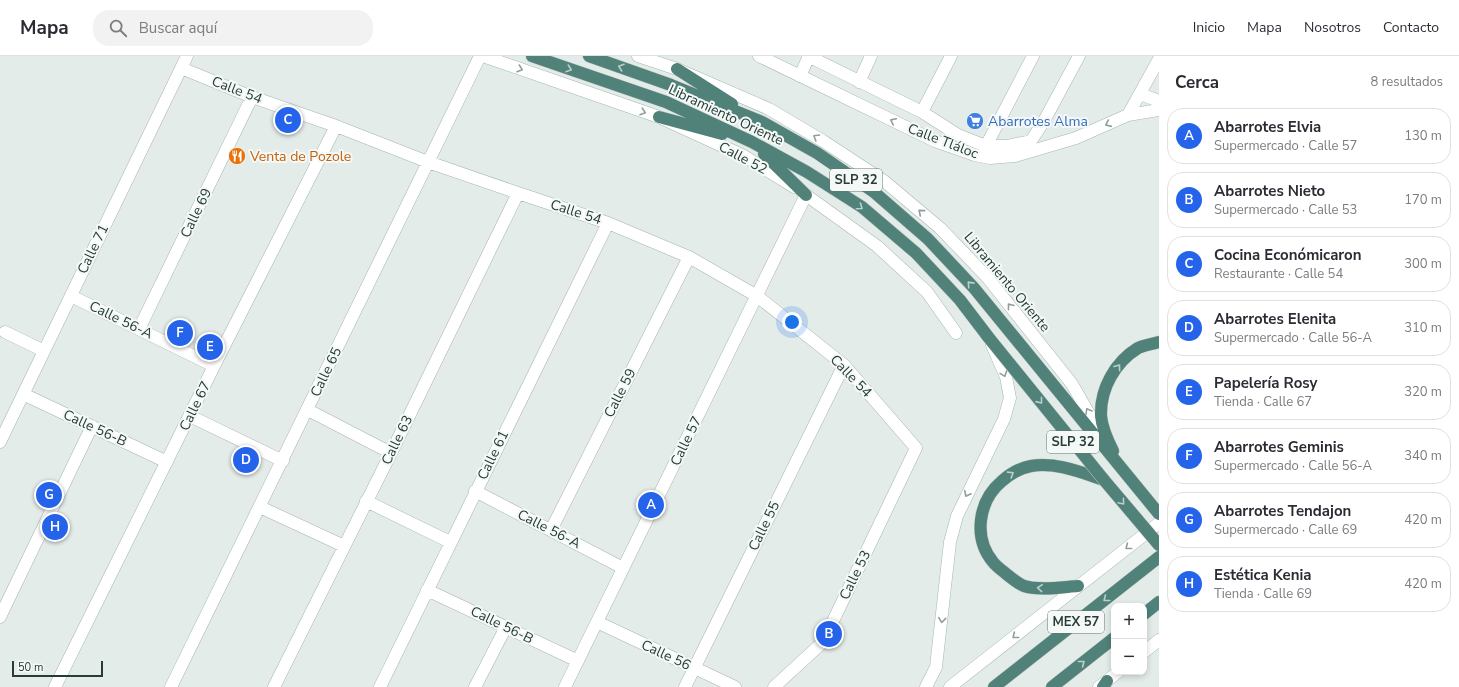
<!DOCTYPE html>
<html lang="es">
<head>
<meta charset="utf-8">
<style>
	:root { --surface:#fff; --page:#f2f2f3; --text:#2b2b33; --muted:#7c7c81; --line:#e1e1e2; --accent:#2563eb }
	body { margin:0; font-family:"Nunito Sans",sans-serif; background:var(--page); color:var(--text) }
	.controls { position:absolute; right:12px; bottom:12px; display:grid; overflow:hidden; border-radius:8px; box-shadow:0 2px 6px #0003 }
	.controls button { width:36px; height:36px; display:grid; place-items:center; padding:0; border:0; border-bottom:1px solid var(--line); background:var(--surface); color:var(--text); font:20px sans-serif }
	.scale { position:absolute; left:12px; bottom:10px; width:91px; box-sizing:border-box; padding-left:4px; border:2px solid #253c37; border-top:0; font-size:11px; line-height:14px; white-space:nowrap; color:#253c37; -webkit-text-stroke:3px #f4f9f7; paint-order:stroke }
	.you { position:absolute; left:792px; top:266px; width:14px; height:14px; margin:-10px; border:3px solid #fff; border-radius:50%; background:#1a73e8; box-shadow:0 0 0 6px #1a73e833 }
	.badge { display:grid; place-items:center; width:26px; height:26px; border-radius:50%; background:var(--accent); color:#fff; font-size:13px; font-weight:700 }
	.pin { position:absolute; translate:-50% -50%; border:2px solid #fff; box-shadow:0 1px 4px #0006 }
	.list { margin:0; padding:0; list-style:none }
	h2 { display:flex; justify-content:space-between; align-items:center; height:52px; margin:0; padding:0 16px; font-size:17px }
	h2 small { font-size:13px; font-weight:400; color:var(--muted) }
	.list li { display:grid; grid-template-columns:26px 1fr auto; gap:12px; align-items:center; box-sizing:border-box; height:56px; margin:0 8px 8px; padding:0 8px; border:1px solid var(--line); border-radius:16px }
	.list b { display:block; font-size:15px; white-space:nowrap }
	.list p { margin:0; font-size:13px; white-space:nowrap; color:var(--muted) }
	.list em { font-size:13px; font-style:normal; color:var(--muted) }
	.icon { flex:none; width:22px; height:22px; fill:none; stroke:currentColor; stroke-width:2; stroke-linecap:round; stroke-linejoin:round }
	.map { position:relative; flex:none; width:1159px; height:631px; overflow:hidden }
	header { display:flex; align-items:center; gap:24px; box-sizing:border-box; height:56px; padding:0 20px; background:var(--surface); border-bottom:1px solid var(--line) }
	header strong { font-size:19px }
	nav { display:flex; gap:22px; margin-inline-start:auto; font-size:14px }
	.search { width:280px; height:36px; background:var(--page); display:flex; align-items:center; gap:10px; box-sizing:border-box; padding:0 14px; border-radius:16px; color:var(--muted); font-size:15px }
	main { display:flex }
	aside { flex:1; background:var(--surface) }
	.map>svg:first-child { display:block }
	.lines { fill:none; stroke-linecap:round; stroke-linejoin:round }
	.minor-casing { stroke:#a7b4b0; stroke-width:13 }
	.tertiary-casing { stroke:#a7b4b0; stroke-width:13 }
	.secondary-casing { stroke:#a3b7b1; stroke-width:13 }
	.trunk-casing { stroke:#c2c8c7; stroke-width:13 }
	.minor { stroke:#fff; stroke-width:12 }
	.tertiary { stroke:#fff; stroke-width:12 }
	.secondary { stroke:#fff; stroke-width:12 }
	.trunk { stroke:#508279; stroke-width:12 }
	.trunk-bridge-casing { stroke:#c2c8c7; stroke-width:13; stroke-linecap:butt }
	.trunk-bridge { stroke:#508279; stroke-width:12 }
	.oneway { stroke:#bbcfcb }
	.oneway2 { stroke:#929e9b }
	.labels { text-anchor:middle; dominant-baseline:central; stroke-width:4; stroke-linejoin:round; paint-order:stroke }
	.shield { fill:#f4f9f7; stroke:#637571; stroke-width:1 }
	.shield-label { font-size:13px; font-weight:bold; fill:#253c37 }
	.street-label { font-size:14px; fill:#253c37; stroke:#f4f9f7 }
	.shop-label { font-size:14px; fill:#366cbe; stroke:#f4f9f7; text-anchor:start }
	.food-label { font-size:14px; fill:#c56008; stroke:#f4f9f7; text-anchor:start }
</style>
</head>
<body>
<header>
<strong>Mapa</strong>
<div class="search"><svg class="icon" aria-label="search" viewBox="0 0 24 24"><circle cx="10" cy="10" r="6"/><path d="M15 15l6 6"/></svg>Buscar aquí</div>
<nav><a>Inicio</a><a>Mapa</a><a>Nosotros</a><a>Contacto</a></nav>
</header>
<main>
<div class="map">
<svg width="1159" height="631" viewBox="0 0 1159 631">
	<rect width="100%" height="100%" fill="#e4ece9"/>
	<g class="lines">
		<defs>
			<path id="minor" d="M808 0 922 56 958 79 986 90H1007L1031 85 1044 65 1079 0
				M181 12 252 41 336 70 428 106 518 137 608 167 689 201 757 240 844 309 916 392 823 586 774 631
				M800 20 809 0
				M859 26 871 0
				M1140 38 1159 45
				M922 56 951 0
				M1128 59 1159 3
				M988 97 986 90 1033 0
				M71 240 214 310
				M139 273 252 41
				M5 276 44 295
				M23 338 167 406
				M308 354 391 397
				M190 360 283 405
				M0 386 187 0
				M475 435 623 512
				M366 445 450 486
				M260 451 344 490
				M551 474 689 201
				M427 534 578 605
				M0 561 92 370
				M597 566 735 631
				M55 631 214 310 336 70
				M171 631 480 0
				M274 631 391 397 518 137
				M380 631 608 167
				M475 631 506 571
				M565 631 806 139 877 190 927 236 956 277
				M685 631 844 309"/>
			<path id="tertiary" d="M759 0 935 85 975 99 990 102 1015 100 1076 82 1128 59 1159 54"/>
			<path id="secondary" d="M483 0 659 61 744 100 794 131
				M638 0 677 13 769 53 823 85 884 125 940 172 987 221 1072 328 1104 384
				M1144 596 1159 584
				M926 631 936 611 950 486 957 460 1004 363 1010 342 1006 321 992 289
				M950 631 1159 467
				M1099 631 1118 616"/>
			<path id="trunk" d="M532 0 666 46 752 86 807 116 862 151 916 197 960 244 989 282
				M589 0 671 29 762 66 817 97 874 136 928 183 974 232 1159 458
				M677 13 732 48
				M659 61 722 78
				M764 98 806 139
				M1113 395C1108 385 1102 372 1101 360 1100 333 1115 306 1138 292 1144 289 1152 288 1159 286
				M1078 530C1063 531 1039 535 1024 530 1017 527 1010 521 1004 516 1000 513 996 510 993 506 973 482 978 445 1002 425 1010 418 1019 412 1031 410 1056 406 1080 416 1104 424
				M1144 558 1159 546
				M994 631 1159 501
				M1052 631 1114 582
				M1103 631 1107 625"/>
		</defs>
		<use href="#minor" class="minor-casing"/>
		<use href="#tertiary" class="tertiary-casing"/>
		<use href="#secondary" class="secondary-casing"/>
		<use href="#trunk" class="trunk-casing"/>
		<use href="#minor" class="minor"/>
		<use href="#tertiary" class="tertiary"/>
		<use href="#secondary" class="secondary"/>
		<use href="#trunk" class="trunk"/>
		<defs>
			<path id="trunk-bridge" d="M989 282 1104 424 1159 489"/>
		</defs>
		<use href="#trunk-bridge" class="trunk-bridge-casing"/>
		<use href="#trunk-bridge" class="trunk-bridge"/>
	</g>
	<defs><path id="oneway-chevron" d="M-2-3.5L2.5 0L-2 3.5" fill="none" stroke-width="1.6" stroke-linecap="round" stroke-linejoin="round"/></defs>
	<g class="oneway">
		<use href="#oneway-chevron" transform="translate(621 11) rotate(-161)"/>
		<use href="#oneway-chevron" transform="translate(569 13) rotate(19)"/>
		<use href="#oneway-chevron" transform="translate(860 151) rotate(35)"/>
		<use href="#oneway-chevron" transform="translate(970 228) rotate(-132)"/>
		<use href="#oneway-chevron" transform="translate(1118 311) rotate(-53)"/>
		<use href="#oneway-chevron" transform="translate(1040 345) rotate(51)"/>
		<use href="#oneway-chevron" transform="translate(1011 418) rotate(-32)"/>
		<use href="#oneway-chevron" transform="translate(1122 446) rotate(50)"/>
		<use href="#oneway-chevron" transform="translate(1040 532) rotate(-175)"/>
		<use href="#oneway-chevron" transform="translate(1106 543) rotate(142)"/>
		<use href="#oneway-chevron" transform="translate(1082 607) rotate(-38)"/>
	</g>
	<g class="oneway2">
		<use href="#oneway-chevron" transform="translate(520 13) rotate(19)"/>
		<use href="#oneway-chevron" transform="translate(643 56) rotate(19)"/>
		<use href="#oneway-chevron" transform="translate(893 65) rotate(-154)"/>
		<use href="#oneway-chevron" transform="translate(1108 68) rotate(156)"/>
		<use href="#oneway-chevron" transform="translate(816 81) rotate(-149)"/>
		<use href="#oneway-chevron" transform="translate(921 156) rotate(-140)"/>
		<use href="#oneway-chevron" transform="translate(1010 250) rotate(-128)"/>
		<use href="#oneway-chevron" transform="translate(1004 318) rotate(70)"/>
		<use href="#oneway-chevron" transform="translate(1088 355) rotate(-120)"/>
		<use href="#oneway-chevron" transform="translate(967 438) rotate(117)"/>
		<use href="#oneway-chevron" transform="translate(1128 491) rotate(142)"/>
		<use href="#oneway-chevron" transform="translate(942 564) rotate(96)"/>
		<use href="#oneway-chevron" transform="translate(1015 580) rotate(142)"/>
	</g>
	<defs>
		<symbol id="supermarket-disc" viewBox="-11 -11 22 22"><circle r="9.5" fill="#3f7fe0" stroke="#f4f9f7"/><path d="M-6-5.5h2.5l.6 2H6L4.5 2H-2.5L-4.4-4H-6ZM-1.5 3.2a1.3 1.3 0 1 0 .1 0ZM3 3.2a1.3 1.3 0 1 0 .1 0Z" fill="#fff"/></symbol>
		<symbol id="restaurant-disc" viewBox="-11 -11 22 22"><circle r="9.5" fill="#e8710a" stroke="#f4f9f7"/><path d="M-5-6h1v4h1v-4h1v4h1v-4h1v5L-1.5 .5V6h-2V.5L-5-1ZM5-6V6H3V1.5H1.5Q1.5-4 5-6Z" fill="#fff"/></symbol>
	</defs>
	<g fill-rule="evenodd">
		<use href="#supermarket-disc" x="965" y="55" width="20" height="20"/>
		<use href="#restaurant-disc" x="227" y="90" width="20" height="20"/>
	</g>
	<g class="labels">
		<g class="shield">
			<rect x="830" y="113" width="52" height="22" rx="3"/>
			<rect x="1047" y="375" width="52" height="22" rx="3"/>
			<rect x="1048" y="555" width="56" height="22" rx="3"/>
		</g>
		<g class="shield-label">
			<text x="856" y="124">SLP 32</text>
			<text x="1073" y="386">SLP 32</text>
			<text x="1076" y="566">MEX 57</text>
		</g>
		<g class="street-label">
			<text transform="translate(237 34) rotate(21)">Calle 54</text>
			<text transform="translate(726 59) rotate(25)">Libramiento Oriente</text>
			<text transform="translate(943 85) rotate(21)">Calle Tláloc</text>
			<text transform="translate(743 102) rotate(28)">Calle 52</text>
			<text transform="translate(576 156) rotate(18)">Calle 54</text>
			<text transform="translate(196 157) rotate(-64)">Calle 69</text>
			<text transform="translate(93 193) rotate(-64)">Calle 71</text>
			<text transform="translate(1007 226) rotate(50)">Libramiento Oriente</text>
			<text transform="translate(121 264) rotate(26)">Calle 56-A</text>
			<text transform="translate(326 316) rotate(-64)">Calle 65</text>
			<text transform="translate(851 320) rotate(46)">Calle 54</text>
			<text transform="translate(620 337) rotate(-63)">Calle 59</text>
			<text transform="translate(195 350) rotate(-64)">Calle 67</text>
			<text transform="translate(95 372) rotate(25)">Calle 56-B</text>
			<text transform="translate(397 384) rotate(-64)">Calle 63</text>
			<text transform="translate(686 385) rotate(-64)">Calle 57</text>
			<text transform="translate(493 399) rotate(-64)">Calle 61</text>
			<text transform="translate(764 470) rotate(-64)">Calle 55</text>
			<text transform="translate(549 473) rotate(27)">Calle 56-A</text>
			<text transform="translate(855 519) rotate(-64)">Calle 53</text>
			<text transform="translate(502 569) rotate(26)">Calle 56-B</text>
			<text transform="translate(666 599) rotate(25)">Calle 56</text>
		</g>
		<g class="shop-label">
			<text x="988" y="65">Abarrotes Alma</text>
		</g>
		<g class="food-label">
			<text x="250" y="100">Venta de Pozole</text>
		</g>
	</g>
</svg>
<div class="controls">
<button>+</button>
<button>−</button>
</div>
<div class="scale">50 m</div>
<div class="you"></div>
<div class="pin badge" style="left:651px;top:449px">A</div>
<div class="pin badge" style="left:829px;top:578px">B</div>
<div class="pin badge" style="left:288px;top:64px">C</div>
<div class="pin badge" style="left:246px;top:404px">D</div>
<div class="pin badge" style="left:210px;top:291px">E</div>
<div class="pin badge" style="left:180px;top:277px">F</div>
<div class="pin badge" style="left:49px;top:439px">G</div>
<div class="pin badge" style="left:55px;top:471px">H</div>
</div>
<aside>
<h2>Cerca<small>8 resultados</small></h2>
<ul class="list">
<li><span class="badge">A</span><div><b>Abarrotes Elvia</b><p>Supermercado · Calle 57</p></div><em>130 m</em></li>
<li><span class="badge">B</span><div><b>Abarrotes Nieto</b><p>Supermercado · Calle 53</p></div><em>170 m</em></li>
<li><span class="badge">C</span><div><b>Cocina Económicaron</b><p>Restaurante · Calle 54</p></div><em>300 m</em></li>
<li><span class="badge">D</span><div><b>Abarrotes Elenita</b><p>Supermercado · Calle 56-A</p></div><em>310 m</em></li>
<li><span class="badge">E</span><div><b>Papelería Rosy</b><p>Tienda · Calle 67</p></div><em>320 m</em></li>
<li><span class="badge">F</span><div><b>Abarrotes Geminis</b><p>Supermercado · Calle 56-A</p></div><em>340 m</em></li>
<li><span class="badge">G</span><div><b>Abarrotes Tendajon</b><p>Supermercado · Calle 69</p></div><em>420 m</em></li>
<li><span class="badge">H</span><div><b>Estética Kenia</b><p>Tienda · Calle 69</p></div><em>420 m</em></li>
</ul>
</aside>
</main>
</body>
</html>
